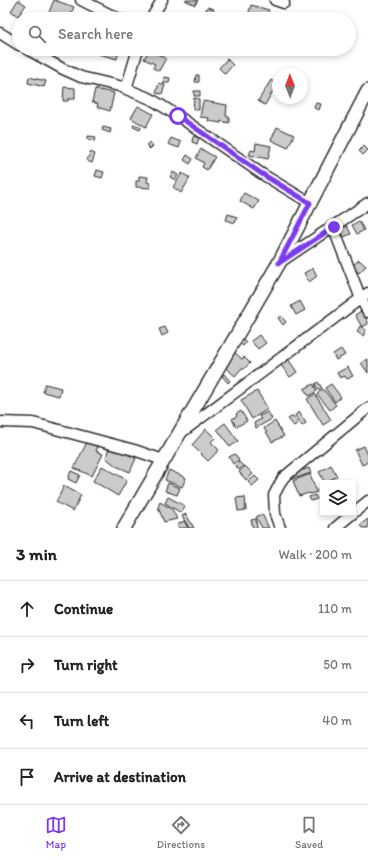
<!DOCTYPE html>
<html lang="en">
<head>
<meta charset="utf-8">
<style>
	:root { --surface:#fff; --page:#f2f2f2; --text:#222; --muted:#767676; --line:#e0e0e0; --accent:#7c3aed }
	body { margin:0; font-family:Itim,sans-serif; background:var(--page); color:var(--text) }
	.controls { position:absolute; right:12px; bottom:12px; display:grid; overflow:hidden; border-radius:0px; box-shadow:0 2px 6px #0003 }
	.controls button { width:36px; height:36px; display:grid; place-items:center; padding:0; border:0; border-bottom:1px solid var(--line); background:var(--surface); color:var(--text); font:20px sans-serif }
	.compass { position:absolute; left:272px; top:68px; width:36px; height:36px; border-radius:50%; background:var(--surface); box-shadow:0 2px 6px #0003; rotate:359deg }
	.stop { position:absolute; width:12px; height:12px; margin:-9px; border:3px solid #7c3aed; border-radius:50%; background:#fff }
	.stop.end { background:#7c3aed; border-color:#fff; box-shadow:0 1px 4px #0008 }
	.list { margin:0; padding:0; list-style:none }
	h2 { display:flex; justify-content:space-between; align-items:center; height:52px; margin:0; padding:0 16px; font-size:17px }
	h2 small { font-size:13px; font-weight:400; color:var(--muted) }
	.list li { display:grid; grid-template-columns:26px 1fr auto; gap:12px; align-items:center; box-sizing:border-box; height:56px; padding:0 16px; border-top:1px solid var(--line) }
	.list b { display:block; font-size:15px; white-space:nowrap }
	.list em { font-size:13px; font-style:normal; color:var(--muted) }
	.icon { flex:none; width:22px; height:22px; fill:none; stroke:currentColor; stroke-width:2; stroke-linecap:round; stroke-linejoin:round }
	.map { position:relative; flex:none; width:368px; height:528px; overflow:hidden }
	.search { position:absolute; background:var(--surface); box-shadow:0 2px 6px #0003; left:12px; right:12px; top:12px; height:44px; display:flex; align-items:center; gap:10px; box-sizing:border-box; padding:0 14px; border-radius:22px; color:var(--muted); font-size:15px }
	.sheet { height:276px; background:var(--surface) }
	nav { display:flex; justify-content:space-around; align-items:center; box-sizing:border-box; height:56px; border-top:1px solid var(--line); background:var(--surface); font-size:11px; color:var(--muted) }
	nav a { display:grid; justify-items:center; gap:2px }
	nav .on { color:var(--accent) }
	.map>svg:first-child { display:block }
	.building { fill:#cbcbcb; stroke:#2b2b2b }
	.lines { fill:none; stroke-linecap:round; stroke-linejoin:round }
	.minor-casing { stroke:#2b2b2b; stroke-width:13 }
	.tertiary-casing { stroke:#2b2b2b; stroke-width:16 }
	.minor { stroke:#fff; stroke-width:10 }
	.tertiary { stroke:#fff; stroke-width:13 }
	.route { stroke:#7c3aed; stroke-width:5 }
</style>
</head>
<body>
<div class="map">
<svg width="368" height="528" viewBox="0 0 368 528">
	<rect width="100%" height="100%" fill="#fff"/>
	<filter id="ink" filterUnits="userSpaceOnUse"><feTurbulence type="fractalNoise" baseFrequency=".025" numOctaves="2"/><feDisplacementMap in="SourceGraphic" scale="8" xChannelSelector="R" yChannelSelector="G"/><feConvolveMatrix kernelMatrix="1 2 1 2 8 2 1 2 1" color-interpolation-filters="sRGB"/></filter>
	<g filter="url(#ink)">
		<path class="building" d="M18 0 26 5 18 16 11 11Z
			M54 0 74 7 69 19H53L47 17Z
			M185 0H198L195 5Z
			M251 5 269 10 267 15 270 16 269 19H247Z
			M207 7 214 9 212 13 206 10Z
			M96 11 102 13 100 19H94Z
			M204 11 210 14 208 18 203 15Z
			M99 49 119 50 117 59 98 54Z
			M149 50 166 58 159 71 153 68 155 64 144 59Z
			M227 59 233 65 225 74 219 68Z
			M196 75H199V82H195Z
			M29 77 46 81 44 87 28 83Z
			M164 77 170 78 169 83H163Z
			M271 80 277 84 265 105 258 101Z
			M159 83 165 85 162 94 156 93Z
			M64 87 75 88V99H68V101H63Z
			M95 89 114 93 110 111 97 107 98 104 92 102Z
			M194 91H200V96H194Z
			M194 98 199 99V110L193 109Z
			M203 101 227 105 226 116 229 117V123L221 121V123L208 121 209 118 200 117Z
			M316 103 321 104 319 110 314 108Z
			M138 106 153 114 146 127 131 118Z
			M134 124 141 127 140 130 133 127Z
			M103 127 111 129 110 133 102 130Z
			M277 127 294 135 288 148 271 140Z
			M88 136 96 137 95 141 88 139Z
			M193 136 199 138 197 144 192 142Z
			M171 138 181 142 179 148 168 144Z
			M150 142 153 146 150 149 146 145Z
			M256 143 271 146 268 159 249 155 251 150 255 151Z
			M364 146 368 150 363 155 359 151Z
			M201 149 215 157 207 170 202 167 204 163 196 158Z
			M90 152 95 154 92 163 87 161Z
			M187 155 193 159 190 164 184 160Z
			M97 170 104 172 102 178 95 176Z
			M173 172 178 175 175 180 170 177Z
			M182 173 190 178 181 193 173 187Z
			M139 176 148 177 147 182 150 183V188L136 187V181H139Z
			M244 193 259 201 254 209 240 201Z
			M228 214 237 217 235 223 226 220Z
			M359 221 364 230 357 234 352 225Z
			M347 226 351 234 344 237 340 229Z
			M359 260 366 266 359 273 352 266Z
			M313 268 317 276 309 282 304 273Z
			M300 301 305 310 296 315 291 306Z
			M361 311 368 322V324L362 327 355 315Z
			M281 316 286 322 283 325 278 318Z
			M360 326 366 330 363 336 357 332Z
			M165 327 168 333 162 336 159 329Z
			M259 335 266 343 258 349 251 341Z
			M242 338 246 342 243 346 239 343Z
			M341 349 345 355 336 360 333 354Z
			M234 352 242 359 244 357 250 363 244 369 242 368 235 376 222 364Z
			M288 359 297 372 290 377 280 364Z
			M368 359V373L361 363Z
			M348 367 353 376 347 379 345 376 340 378 337 373Z
			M224 374 230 381 228 383 222 376Z
			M318 382 322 388 318 390 315 384Z
			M45 384 61 388 59 396 43 392Z
			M313 384 317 391 309 396 304 389Z
			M331 384 341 397 335 402 325 388Z
			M323 389 336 405 330 410 317 394Z
			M257 391 268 409 252 419 241 400Z
			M315 394 331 420 323 425 307 399Z
			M241 411 247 421 236 427 232 419 237 416 236 414Z
			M268 412 272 419 256 428 254 423 261 419 259 416Z
			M299 412 306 423 302 426 295 415Z
			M293 416 298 423 294 426 288 419Z
			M275 421 284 436 272 442 264 428Z
			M225 423 238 441 230 447 217 429Z
			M206 429 215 438 211 442 219 450 208 461 192 445Z
			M87 442 98 447 96 451 103 454 92 476 74 468Z
			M364 446 368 455V462L362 465 355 450Z
			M109 447 136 458 130 472 116 466 106 458Z
			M235 454 239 460 233 464 229 457Z
			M239 462 243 466 239 470 236 466Z
			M331 465 337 476 325 483 319 472Z
			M102 466 127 480 118 496 93 481Z
			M245 466 253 474 246 480 239 472Z
			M309 468 311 473 290 480 288 475Z
			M169 470 186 478 182 487 165 480Z
			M71 471 80 475 76 483 68 479Z
			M310 474 317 492 310 494 309 493 299 496 293 481Z
			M255 476 259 480 252 486 248 482Z
			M168 483 180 488 177 495 165 491Z
			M64 486 81 495 73 511 56 502Z
			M315 495 317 499 311 501 309 497Z
			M168 497 185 506 181 513 165 503Z
			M245 497 246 510 238 511 236 498Z
			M160 502 172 509 177 519 164 522 158 507Z
			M186 514 194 528H189L182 516Z
			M262 514 269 528H262L256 517Z
			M256 519 257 528H253L251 520Z
			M368 519V528H362L360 525Z
			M184 521 188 528H179L177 525Z"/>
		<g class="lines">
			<defs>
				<path id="minor" d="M81 0 119 19
					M275 0 284 3
					M151 19 162 0
					M0 33 19 45
					M27 49 63 69 81 77 119 86 151 99 178 116 262 174 310 203
					M126 89 138 49
					M333 227 361 299 368 312
					M280 262 368 203
					M0 422 33 423 134 450 163 460
					M182 432 368 293
					M280 528 275 514 274 495 283 478 368 408
					M335 528 368 501"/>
				<path id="tertiary" d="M124 528 279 263 368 91"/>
			</defs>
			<use href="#minor" class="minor-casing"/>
			<use href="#tertiary" class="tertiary-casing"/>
			<use href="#minor" class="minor"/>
			<use href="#tertiary" class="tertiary"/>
		</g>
	</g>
	<g class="lines" filter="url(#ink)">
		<path class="route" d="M178 116 262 174 310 203 279 263 334 227"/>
	</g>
</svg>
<div class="controls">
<button><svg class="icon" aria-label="layers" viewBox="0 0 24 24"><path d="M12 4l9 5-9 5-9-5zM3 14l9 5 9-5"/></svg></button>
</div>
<svg class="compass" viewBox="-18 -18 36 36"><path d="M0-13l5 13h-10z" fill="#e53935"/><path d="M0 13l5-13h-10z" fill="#767676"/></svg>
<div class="stop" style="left:178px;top:116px"></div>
<div class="stop end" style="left:334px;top:227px"></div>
<div class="search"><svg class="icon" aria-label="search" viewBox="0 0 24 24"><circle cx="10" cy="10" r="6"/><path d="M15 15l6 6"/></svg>Search here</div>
</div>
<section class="sheet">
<h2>3 min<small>Walk · 200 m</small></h2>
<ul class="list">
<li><svg class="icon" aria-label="ahead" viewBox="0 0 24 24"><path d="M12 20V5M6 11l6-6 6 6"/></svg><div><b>Continue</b></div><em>110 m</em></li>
<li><svg class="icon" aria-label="right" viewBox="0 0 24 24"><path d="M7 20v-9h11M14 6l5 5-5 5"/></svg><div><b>Turn right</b></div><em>50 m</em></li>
<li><svg class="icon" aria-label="left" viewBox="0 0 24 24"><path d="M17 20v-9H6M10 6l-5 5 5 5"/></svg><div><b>Turn left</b></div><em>40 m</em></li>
<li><svg class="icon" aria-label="arrive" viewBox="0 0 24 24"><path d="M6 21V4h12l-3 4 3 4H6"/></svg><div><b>Arrive at destination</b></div></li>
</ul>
</section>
<nav>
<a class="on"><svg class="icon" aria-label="map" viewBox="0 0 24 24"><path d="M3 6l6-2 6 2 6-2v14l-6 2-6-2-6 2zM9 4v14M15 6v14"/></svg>Map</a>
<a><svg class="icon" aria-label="directions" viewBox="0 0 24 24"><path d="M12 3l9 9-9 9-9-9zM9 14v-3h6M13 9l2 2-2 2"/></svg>Directions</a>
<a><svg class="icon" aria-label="saved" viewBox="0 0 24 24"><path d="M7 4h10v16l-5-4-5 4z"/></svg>Saved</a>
</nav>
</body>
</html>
